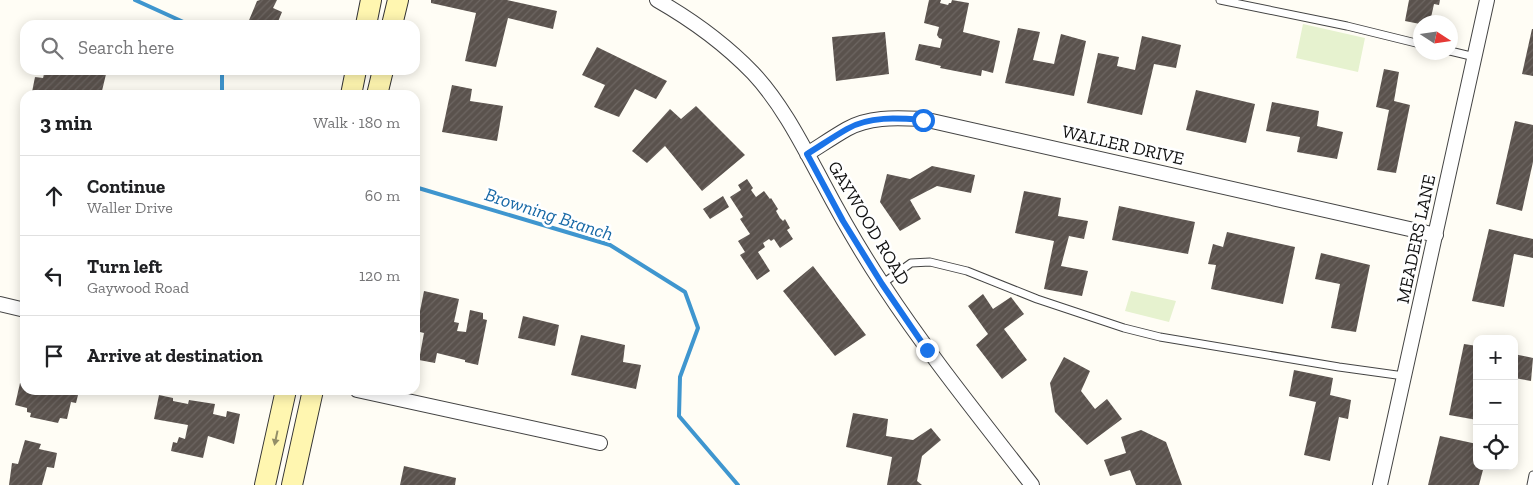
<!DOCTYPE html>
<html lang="en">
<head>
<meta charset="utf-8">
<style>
	:root { --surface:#fff; --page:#f6f6f6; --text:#202124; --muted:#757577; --line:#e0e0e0 }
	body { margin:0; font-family:"Zilla Slab",serif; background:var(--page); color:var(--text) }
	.controls { position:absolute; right:15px; bottom:15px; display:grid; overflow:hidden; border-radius:10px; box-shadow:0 2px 12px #0003 }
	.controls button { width:45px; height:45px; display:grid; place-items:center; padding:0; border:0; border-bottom:1px solid var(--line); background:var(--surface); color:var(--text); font:25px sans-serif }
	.compass { position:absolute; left:1413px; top:15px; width:45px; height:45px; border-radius:50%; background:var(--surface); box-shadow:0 2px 12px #0003; rotate:102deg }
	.stop { position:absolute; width:15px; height:15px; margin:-11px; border:4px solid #1a73e8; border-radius:50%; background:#fff }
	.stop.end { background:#1a73e8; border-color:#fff; box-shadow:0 1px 5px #0008 }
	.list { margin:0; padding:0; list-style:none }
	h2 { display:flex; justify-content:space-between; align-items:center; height:65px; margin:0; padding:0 20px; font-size:21px }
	h2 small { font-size:16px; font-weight:400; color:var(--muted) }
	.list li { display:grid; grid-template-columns:32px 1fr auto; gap:15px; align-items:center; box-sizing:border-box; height:80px; padding:0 20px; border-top:1px solid var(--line) }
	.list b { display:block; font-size:19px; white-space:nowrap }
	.list p { margin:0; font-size:16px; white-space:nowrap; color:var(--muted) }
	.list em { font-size:16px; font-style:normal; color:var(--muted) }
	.icon { flex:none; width:28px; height:28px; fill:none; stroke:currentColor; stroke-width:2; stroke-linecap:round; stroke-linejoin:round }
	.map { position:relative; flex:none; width:1533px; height:485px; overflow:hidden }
	.search { position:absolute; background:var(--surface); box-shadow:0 2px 12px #0003; left:20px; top:20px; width:400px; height:55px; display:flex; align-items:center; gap:12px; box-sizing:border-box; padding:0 18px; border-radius:15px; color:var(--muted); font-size:19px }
	.panel { position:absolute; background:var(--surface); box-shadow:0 2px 12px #0003; left:20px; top:90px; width:400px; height:305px; border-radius:15px }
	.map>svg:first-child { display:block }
	.pitch { fill:#e6f2cf }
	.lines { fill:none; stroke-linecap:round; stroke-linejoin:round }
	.stream { stroke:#3f96cf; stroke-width:4 }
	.building { fill:url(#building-hatch) }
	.service-casing { stroke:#444; stroke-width:9 }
	.minor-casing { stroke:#444; stroke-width:16 }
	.secondary-casing { stroke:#333; stroke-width:22 }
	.service { stroke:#fff; stroke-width:7 }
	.minor { stroke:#fff; stroke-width:14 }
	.secondary { stroke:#fff6b0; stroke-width:20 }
	.oneway { fill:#948f68 }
	.route { stroke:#1a73e8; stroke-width:6 }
	.labels { text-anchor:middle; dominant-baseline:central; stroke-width:5; stroke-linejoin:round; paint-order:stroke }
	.street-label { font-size:18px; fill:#111; stroke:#fff }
	.water-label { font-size:19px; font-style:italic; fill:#1768a6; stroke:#fff }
</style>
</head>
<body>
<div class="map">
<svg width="1533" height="485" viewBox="0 0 1533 485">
	<defs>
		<pattern id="building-hatch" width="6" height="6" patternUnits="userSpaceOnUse" patternTransform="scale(1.25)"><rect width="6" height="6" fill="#5a524d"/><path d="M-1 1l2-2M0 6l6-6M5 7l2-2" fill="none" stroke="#6d6662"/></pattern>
	</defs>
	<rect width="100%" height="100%" fill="#fffdf5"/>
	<path class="pitch" d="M1303 24 1365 38 1358 72 1296 58Z
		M1131 291 1176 301 1169 322 1125 311Z"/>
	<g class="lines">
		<path class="stream" d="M135 0 190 25
			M222 95V70
			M415 187 610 245 685 292 698 328 680 377 679 416 738 485"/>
	</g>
	<path class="building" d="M260 0H277L273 8 282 12 277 24 247 25 257 1Z
		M431 0H507L557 11 553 29 508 18 496 67 465 61 476 13 431 3Z
		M929 0H941L940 3 948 5 949 3H951L952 0 969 3 963 32 1000 41 993 73 982 70 981 76 940 68 941 66 915 60 919 44 940 48 942 39 939 38 937 35 939 27 924 23Z
		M1409 0H1440L1439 5 1434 4 1430 22H1420V24L1405 21Z
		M1018 28 1040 32 1033 60 1054 64 1061 34 1086 41 1074 96 1005 83Z
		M1532 29H1533V76L1522 74Z
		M885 32 889 74 836 81 832 37Z
		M1142 36 1181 45 1176 68 1154 64 1142 115 1087 103 1098 53 1119 57 1117 66 1135 70Z
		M597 47 667 81 656 99 635 89 619 117 594 107 605 85 582 75Z
		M1384 69 1399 72 1394 101 1410 105 1396 173 1377 170 1389 110 1376 107Z
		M45 70H107L101 95H68L49 90 47 95 32 92 35 77 43 78Z
		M452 85 472 89 470 101 503 106 497 141 442 132Z
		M1196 90 1255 104 1246 143 1186 130Z
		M1272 102 1319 111 1317 126 1343 132 1337 159 1297 152 1300 137 1266 131Z
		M696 106 745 155 702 191 665 146 647 163 632 151 670 109 681 119Z
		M1515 121 1533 125V162L1522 211 1496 204Z
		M932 166 975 175 971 193 937 186 910 200 921 219 900 231 880 202 887 174 910 179Z
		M747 179 753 188 751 190 756 197 764 191 770 199 771 198 778 209 776 211 780 218 783 221 785 219 790 228 787 230 793 239 780 248 774 239 771 241 769 239 763 243 765 247 758 252 770 271 757 280 740 255 745 252 738 241 750 234 740 219 743 217 730 197 741 190 738 185Z
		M1024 191 1061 198 1058 216 1088 221 1084 239 1069 236 1061 266 1088 271 1082 296 1044 289 1054 241 1015 233Z
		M723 196 729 207 710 219 703 209Z
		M1119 206 1195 222 1188 254 1112 240Z
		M1489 229 1533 239V258L1514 254 1504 307 1472 301Z
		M1227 232 1295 247 1283 304 1211 289 1216 265 1208 264 1213 244 1223 247Z
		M1321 253 1370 265 1356 332 1331 328 1340 284 1315 279Z
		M813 266 866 335 835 356 783 291Z
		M424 291 459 299 454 322 459 323 457 331 466 332 470 310 483 313V319L487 320 478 365 465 362V360L437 353 435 363 419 360 424 333 416 331Z
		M983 294 993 309 1011 297 1024 314 1004 329 1027 360 1002 379 976 345 988 334 968 306Z
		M523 316 559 325 555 346 518 338Z
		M581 335 625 345 623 362 641 365 636 389 571 375Z
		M1464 344 1477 346V420L1449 415Z
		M1514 354 1533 358 1531 381 1514 378Z
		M1064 357 1090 371 1081 391 1095 409 1107 399 1122 419 1087 445 1055 412 1050 383Z
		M1294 370 1333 378 1330 395 1351 400 1348 419 1339 417 1330 461 1304 455 1316 402 1289 396Z
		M20 383 25 384V390H65V392L78 395 76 403 71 402 67 419 60 418 58 423 30 417 31 413 27 412V408L15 405Z
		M159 395 173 398V401L188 404 189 400 215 404 213 414 226 417 227 411 240 414 234 444 208 436 203 458 171 451 173 442 177 443 179 437 185 439 188 425 154 419Z
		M853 413 888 419 886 436 913 440 931 428 941 440 922 456 917 481 922 485H887L892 457 846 447Z
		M1141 430 1166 442 1182 485H1136L1130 470 1110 476 1104 460 1126 453 1121 437Z
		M1440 436 1477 444V466H1484L1479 485H1428Z
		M25 440 41 444 39 449 57 453 54 468 47 467 42 485H9L12 463 18 464Z
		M404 466 456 478 455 485H400Z"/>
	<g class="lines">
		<defs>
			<path id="service" d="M1220 0 1347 26 1420 44
				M1450 51 1475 57
				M882 284 911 263 930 262 967 271 1037 299 1124 328 1160 337 1339 367 1404 376
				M1531 485 1533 475"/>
			<path id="minor" d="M657 0C692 20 725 44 753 73 782 104 802 144 822 181 841 217 861 252 883 285 929 355 981 419 1032 485
				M807 154C820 146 833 137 847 129 870 116 897 118 923 119L1436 235
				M0 304 25 310
				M357 390 600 443
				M1380 485 1487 0"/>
			<path id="secondary" d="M366 25 371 0
				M392 25 398 0
				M351 95 356 70
				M377 95 383 70
				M265 485 286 390
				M292 485 313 390"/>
		</defs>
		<use href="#service" class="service-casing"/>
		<use href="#minor" class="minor-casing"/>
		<use href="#secondary" class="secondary-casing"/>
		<use href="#service" class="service"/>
		<use href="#minor" class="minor"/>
		<use href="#secondary" class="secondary"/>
	</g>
	<defs><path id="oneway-solid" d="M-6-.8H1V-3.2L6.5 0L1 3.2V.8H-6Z" transform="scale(1.25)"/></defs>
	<use class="oneway" href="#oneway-solid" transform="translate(276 438) rotate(102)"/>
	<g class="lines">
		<path class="route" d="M923 120C897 118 869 116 847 129 833 137 820 146 807 154L843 221 882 284 927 350"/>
	</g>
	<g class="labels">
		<g class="street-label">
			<text transform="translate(1123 145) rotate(13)">WALLER DRIVE</text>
			<text transform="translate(869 223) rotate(59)">GAYWOOD ROAD</text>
			<text transform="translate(1416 239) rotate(-78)">MEADERS LANE</text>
		</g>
		<g class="water-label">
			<text transform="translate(549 214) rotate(18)">Browning Branch</text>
		</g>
	</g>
</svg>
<div class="controls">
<button>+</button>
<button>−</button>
<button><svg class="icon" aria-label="locate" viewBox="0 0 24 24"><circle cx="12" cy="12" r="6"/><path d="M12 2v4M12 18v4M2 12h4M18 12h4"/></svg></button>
</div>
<svg class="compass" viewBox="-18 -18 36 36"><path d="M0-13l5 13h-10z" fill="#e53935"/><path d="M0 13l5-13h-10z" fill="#757577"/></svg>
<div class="stop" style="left:923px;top:120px"></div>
<div class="stop end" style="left:927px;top:350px"></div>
<div class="search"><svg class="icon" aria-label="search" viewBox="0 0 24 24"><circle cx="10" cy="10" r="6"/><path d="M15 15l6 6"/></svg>Search here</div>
<section class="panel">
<h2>3 min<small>Walk · 180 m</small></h2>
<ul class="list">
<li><svg class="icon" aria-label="ahead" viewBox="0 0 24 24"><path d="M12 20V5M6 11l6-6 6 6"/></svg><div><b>Continue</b><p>Waller Drive</p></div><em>60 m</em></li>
<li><svg class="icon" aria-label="left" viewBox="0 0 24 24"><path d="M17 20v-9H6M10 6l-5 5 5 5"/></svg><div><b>Turn left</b><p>Gaywood Road</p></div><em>120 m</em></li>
<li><svg class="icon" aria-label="arrive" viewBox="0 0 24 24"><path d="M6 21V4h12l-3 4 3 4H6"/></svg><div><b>Arrive at destination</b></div></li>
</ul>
</section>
</div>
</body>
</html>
